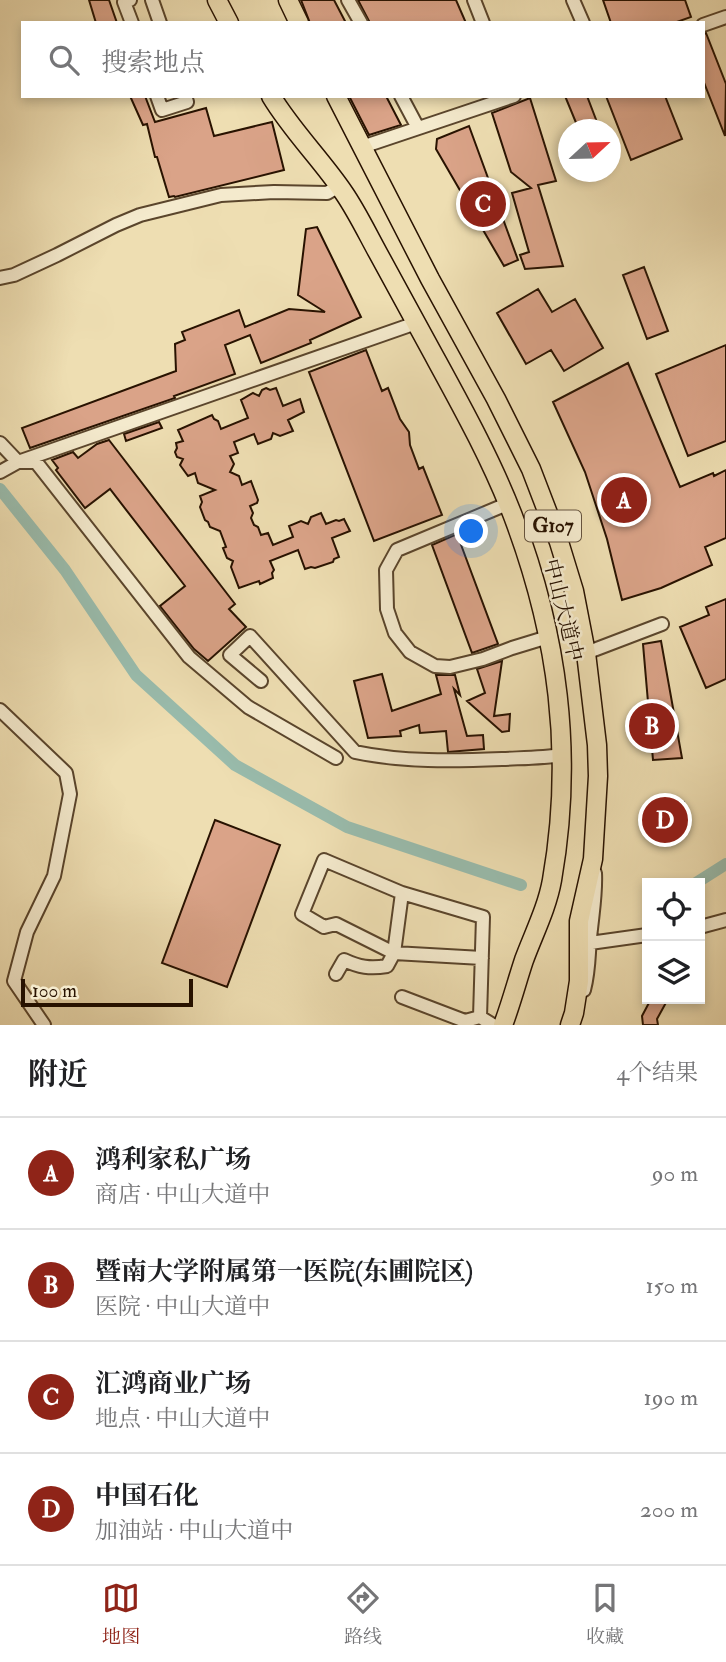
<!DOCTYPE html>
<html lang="zh">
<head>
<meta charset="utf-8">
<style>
	:root { --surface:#fff; --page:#f6f6f6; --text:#202124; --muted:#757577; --line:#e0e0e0; --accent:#8f2418 }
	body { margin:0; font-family:"IM FELL Double Pica","Noto Serif SC",serif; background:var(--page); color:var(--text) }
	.controls { position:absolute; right:21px; bottom:21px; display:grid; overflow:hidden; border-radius:0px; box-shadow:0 4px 10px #0003 }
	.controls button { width:63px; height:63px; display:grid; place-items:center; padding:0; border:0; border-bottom:2px solid var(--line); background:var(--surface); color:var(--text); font:35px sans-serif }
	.compass { position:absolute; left:558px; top:119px; width:63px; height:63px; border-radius:50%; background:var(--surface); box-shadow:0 4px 10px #0003; rotate:68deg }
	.scale { position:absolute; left:21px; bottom:18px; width:172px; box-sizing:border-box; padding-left:7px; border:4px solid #281200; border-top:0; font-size:19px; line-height:24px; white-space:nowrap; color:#281200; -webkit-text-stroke:5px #f4eacd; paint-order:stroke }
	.you { position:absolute; left:472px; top:532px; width:24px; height:24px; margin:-18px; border:5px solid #fff; border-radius:50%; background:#1a73e8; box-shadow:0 0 0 10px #1a73e833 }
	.badge { display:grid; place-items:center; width:46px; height:46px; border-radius:50%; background:var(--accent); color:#fff; font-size:23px; font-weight:700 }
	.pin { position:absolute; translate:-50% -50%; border:4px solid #fff; box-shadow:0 2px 7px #0006 }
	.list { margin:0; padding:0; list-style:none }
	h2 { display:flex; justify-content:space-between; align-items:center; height:91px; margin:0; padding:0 28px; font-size:30px }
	h2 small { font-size:23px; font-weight:400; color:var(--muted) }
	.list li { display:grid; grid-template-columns:46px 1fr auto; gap:21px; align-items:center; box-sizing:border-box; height:112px; padding:0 28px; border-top:2px solid var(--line) }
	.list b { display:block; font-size:26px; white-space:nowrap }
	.list p { margin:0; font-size:23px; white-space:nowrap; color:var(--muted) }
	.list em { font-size:23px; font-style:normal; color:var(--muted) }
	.icon { flex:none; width:38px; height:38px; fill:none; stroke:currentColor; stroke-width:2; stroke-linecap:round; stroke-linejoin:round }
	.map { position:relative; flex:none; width:726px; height:1025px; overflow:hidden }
	.search { position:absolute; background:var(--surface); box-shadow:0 4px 10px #0003; left:21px; right:21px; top:21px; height:77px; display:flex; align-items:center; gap:18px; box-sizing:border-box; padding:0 24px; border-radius:0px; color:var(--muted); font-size:26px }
	.sheet { height:539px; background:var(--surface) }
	nav { display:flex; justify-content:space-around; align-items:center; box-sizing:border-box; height:98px; border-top:2px solid var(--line); background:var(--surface); font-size:19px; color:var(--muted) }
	nav a { display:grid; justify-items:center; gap:4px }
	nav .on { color:var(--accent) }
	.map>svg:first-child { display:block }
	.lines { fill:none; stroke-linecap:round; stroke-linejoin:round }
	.canal { stroke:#99bcad; stroke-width:12 }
	.building { fill:#daa388; stroke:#281200; stroke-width:2 }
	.minor-casing { stroke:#5a452c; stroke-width:16 }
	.highway-casing { stroke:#281200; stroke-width:21 }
	.minor { stroke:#f4eacd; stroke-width:12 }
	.highway { stroke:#eedeb2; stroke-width:18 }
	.labels { text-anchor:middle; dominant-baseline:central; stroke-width:5; stroke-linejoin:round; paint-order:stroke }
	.shield { fill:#f4eacd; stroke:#65533e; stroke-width:2 }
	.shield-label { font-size:19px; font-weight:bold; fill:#281200 }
	.street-label { font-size:21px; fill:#281200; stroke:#f4eacd }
</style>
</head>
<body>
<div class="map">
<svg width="726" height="1025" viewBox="0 0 726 1025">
	<rect width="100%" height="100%" fill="#eedeb2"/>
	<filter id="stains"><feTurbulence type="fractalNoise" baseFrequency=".00286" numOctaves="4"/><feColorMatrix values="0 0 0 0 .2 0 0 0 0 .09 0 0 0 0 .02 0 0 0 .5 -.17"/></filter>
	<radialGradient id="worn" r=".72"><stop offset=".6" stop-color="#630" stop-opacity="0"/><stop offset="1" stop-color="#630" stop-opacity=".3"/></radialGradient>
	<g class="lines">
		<path class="canal" d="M0 489 65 570 136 675 235 765 347 827 521 885
			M696 883 726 864"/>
	</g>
	<path class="building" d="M89 0H109L117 23H96Z
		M301 0H334L346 23H310Z
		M358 0H456L466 23H370Z
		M603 0H685L691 17 674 23H611Z
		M706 33 726 84 725 136 703 80V34Z
		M130 96H145L155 122 206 108 214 136 272 122 284 170 175 197 174 196 169 197 157 157H155L147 124 143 125Z
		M349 96H386L401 125 369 135Z
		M565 96H587L600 130H579Z
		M606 96H665L682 139 631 160Z
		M530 98 556 181 538 185 563 266 525 269 520 255 529 252 512 193 531 188 511 172 492 113Z
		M469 126 518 260 504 266 436 149 437 139Z
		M317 227 361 317 310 340 311 343 261 363 250 335 225 345 235 374 174 396 175 398 30 448 22 428 176 371 175 344 185 340 182 332 239 310 245 327 289 309 325 312 298 295 306 229Z
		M644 267 668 331 647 339 623 275Z
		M538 289 552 312 575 299 603 348 564 371 551 350 526 364 497 313Z
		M726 345V441L688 456 656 374Z
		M366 350 382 391 388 388 400 419 409 432 410 445 419 469 423 467 442 515 374 541 309 372Z
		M628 363 680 487 713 473 714 476 726 470V538L705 547 712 565 661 588 622 600 607 539 585 472 553 402Z
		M266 388 270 390 276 388 283 406 300 399 304 412 288 420 293 431 280 436 273 433 271 439 258 444 254 434 234 442 238 453 230 456 234 464 230 472 239 476 242 485 251 481 258 500 257 503 250 506 253 513 251 518 254 525 258 527 261 535 268 533 273 545 293 537 289 526 301 521 308 524 311 517 321 513 326 524 336 520 339 521 344 519 350 531 332 538 339 557 334 559 333 562 315 568 311 567 305 569 298 550 270 561 274 570 272 573 273 578 260 584 259 581 239 588 231 567 233 561 227 558 223 548 226 547 220 531 210 527 208 522 205 520 200 507 202 502 200 496 215 490 198 483 195 473 188 476 180 465 183 459 177 457 175 452 177 448 176 443 183 441 178 430 212 415 214 419 218 421 221 429 248 418 241 400 253 393 259 396 262 390Z
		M159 422 162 428 126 441 124 434Z
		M109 440 235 604 229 609 246 627 208 661 194 649 160 606 185 586 110 489 85 508 56 470 58 468 52 460 73 452 78 458 97 444Z
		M457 534 498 644 472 653 432 545Z
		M726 599V679L706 688 680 627 709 615 706 607Z
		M661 641 682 758 653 760 643 644Z
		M502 661 494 716 510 714 509 731 502 732 467 701 485 693 477 669Z
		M382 674 392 711 441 694 436 675H455L460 695 454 689 467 736 483 735 484 749 448 752 446 731 420 733 419 725 400 731 401 736 368 738 354 681Z
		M650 800 684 802 682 838 647 836Z
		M215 820 280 845 227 987 162 963Z
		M651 999H668L657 1019 658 1025H643L642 1016Z"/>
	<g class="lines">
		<defs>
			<path id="minor" d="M130 0 124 2 132 23
				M152 0 160 23
				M348 0 361 23
				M474 0 483 23
				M573 0 583 23
				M703 25 726 17
				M157 96 162 110 187 102 185 96
				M401 96 418 128
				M362 147 514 96
				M0 278 14 275 57 255 116 225 140 215 221 195 274 192 327 193 339 186
				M0 443 18 462H36L189 657 248 707 336 758
				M0 472 18 462 416 323
				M507 504 397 550 386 570 387 609 395 633 410 652 435 666 450 667 483 659 512 648 548 637
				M586 653 662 624
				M261 681 230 655 250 636 355 752C403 762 453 761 502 759 522 758 543 758 562 755
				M0 710 66 773 70 794 54 876 27 932 14 981 44 1025
				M700 927 726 920
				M590 943 647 935
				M482 958 394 953 336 924 324 927 302 914 324 860 402 893 483 917 480 1017 493 1025
				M336 974 344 960C359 967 370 969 387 966L394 953 402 893
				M584 990C590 967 588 951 591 929 593 910 596 892 595 873
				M402 997 465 1021 480 1017"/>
			<path id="highway" d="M217 0 229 23
				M288 0 299 23
				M271 96C292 131 321 159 344 193 357 212 367 233 378 253 394 282 410 312 426 341 457 398 490 456 513 516 558 635 574 754 552 880 547 908 534 933 524 960 517 981 511 1004 503 1025
				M336 96 430 279 496 399 531 469 559 542 574 591 586 653 597 745 598 776 593 859 579 921V981L574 1013 570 1025"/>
		</defs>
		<use href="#minor" class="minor-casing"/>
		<use href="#highway" class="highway-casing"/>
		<use href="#minor" class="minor"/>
		<use href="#highway" class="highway"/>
	</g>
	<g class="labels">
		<rect class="shield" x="525" y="510.5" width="56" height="31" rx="5"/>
		<g class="shield-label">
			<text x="553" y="526">G107</text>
		</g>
		<g class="street-label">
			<text transform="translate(563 610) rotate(76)">中山大道中</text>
		</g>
	</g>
	<rect width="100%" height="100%" filter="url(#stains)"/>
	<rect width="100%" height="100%" fill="url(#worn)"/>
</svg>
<div class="controls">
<button><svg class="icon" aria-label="locate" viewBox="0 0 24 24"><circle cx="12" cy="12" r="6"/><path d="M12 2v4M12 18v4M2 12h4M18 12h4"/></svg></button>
<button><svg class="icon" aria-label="layers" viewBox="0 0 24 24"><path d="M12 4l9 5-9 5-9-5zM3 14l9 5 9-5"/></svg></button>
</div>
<svg class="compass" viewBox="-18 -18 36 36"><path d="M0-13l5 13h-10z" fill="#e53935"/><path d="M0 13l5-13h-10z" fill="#757577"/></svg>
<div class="scale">100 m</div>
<div class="you"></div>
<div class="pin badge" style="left:624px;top:500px">A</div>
<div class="pin badge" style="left:652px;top:726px">B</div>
<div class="pin badge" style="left:483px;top:204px">C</div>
<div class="pin badge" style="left:665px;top:820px">D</div>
<div class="search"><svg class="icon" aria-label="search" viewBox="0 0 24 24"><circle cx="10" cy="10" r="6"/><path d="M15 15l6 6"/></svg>搜索地点</div>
</div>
<section class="sheet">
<h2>附近<small>4个结果</small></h2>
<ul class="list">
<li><span class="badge">A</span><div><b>鸿利家私广场</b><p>商店 · 中山大道中</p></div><em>90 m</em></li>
<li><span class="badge">B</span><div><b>暨南大学附属第一医院(东圃院区)</b><p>医院 · 中山大道中</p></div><em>150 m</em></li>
<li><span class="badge">C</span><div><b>汇鸿商业广场</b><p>地点 · 中山大道中</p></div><em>190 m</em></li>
<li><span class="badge">D</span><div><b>中国石化</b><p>加油站 · 中山大道中</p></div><em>200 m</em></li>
</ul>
</section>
<nav>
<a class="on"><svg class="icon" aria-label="map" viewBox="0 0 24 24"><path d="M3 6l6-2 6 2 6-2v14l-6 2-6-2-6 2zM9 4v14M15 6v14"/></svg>地图</a>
<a><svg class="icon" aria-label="directions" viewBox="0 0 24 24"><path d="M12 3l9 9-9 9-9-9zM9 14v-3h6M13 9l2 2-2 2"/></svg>路线</a>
<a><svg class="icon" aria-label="saved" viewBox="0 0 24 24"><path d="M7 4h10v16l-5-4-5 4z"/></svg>收藏</a>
</nav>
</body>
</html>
